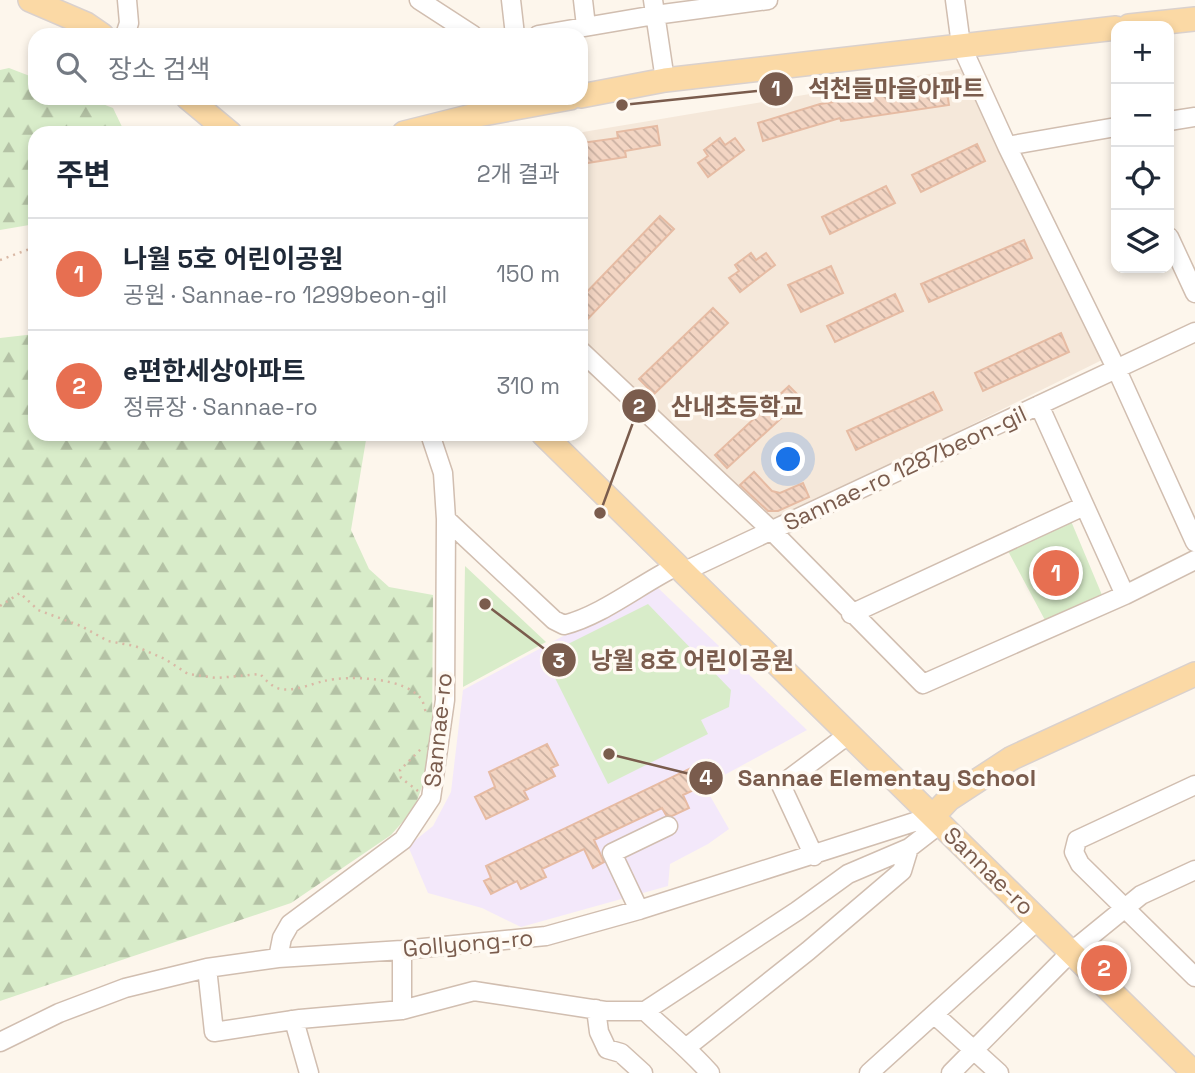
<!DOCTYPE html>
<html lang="ko">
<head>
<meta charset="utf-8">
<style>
	:root { --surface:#fff; --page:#f2f2f3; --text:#1f2937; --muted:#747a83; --line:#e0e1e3; --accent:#e76f51 }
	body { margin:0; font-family:"Space Grotesk","Noto Sans KR",sans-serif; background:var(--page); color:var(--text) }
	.controls { position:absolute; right:21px; top:21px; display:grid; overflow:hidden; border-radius:14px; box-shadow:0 4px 10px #0003 }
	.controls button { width:63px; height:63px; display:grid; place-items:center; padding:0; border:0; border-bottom:2px solid var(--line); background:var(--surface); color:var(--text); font:35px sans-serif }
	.you { position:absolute; left:789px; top:460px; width:24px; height:24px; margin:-18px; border:5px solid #fff; border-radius:50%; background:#1a73e8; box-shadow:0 0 0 10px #1a73e833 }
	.badge { display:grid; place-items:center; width:46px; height:46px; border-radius:50%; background:var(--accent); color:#fff; font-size:23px; font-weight:700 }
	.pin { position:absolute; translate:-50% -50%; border:4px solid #fff; box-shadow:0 2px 7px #0006 }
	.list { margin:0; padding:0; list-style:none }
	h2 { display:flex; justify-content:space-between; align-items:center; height:91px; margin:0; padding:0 28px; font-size:30px }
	h2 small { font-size:23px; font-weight:400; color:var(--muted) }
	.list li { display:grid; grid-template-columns:46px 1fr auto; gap:21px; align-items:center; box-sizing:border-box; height:112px; padding:0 28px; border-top:2px solid var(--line) }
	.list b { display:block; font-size:26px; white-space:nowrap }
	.list p { margin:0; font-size:23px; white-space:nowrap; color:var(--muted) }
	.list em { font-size:23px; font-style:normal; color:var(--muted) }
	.icon { flex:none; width:38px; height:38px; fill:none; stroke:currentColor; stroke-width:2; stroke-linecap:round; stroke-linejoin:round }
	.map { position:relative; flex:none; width:1195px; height:1073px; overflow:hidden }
	.search { position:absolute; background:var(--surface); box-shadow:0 4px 10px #0003; left:28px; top:28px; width:560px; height:77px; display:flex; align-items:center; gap:18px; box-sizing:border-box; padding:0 24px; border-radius:21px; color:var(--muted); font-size:26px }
	.panel { position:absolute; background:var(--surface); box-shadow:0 4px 10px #0003; left:28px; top:126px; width:560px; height:315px; border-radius:21px }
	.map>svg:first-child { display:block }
	.residential { fill:#f5e8da }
	.education { fill:#f3e8fa }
	.green { fill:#d8ecc9 }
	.forest { fill:url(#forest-firs) }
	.building { fill:url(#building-back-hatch); stroke:#e6bba3; stroke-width:2 }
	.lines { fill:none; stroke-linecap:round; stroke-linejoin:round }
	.minor-casing { stroke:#d1beb0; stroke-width:21 }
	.major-casing { stroke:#dad1cd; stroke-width:26 }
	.path { stroke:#d9b8a5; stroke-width:2.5; stroke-dasharray:2 5; stroke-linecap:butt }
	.minor { stroke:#fff; stroke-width:18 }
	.major { stroke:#fbd9a5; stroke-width:23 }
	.labels { text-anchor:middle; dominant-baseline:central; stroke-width:7; stroke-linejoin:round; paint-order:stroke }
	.street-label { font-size:23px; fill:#7a5c4d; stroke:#fffaf3 }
	.leader { fill:none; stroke:#7a5c4d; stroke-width:2.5 }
	.callout-dot { fill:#7a5c4d; stroke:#fffaf3; stroke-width:2.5 }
	.mark-label { font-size:21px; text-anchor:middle; font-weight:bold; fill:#fff }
	.callout-label { font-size:24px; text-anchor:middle; font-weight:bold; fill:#7a5c4d; stroke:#fffaf3; stroke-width:7; stroke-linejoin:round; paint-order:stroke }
</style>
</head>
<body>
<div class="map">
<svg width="1195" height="1073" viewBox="0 0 1195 1073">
	<defs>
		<pattern id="forest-firs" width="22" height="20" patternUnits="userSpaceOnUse" patternTransform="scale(1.75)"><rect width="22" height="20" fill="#d8ecc9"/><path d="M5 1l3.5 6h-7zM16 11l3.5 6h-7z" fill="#b4c2a5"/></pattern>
		<pattern id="building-back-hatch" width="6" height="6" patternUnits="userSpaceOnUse" patternTransform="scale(1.75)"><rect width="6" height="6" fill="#f3d5c3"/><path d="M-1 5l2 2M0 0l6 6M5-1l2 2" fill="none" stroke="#cab0a1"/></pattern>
	</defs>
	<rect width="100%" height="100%" fill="#fdf6ec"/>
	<path class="residential" d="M965 68 1104 359 767 526 581 340V133H577Z"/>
	<path class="education" d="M656 586 807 730 717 779 709 794 729 829 708 844 670 864 668 886 521 927 482 908 428 893 408 846 433 826 451 792 463 690Z"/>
	<path class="green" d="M1071 521 1102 595 1046 622 1008 551Z
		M465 566 546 642 463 687Z
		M648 604 731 690 729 707 701 720 708 734 608 784 544 656Z"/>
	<path class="forest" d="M9 68 35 78V98H87L113 108 125 133H35V224L0 230V70Z
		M35 334V434H367L351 530 369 569 389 587 433 595 432 740 425 778 414 809 391 835 291 903 0 1001V338Z"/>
	<path class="building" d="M946 86 949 105 841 121 840 118 763 141 758 123 820 104Z
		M657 126 660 145 625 151 626 157 581 164V143L618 138 617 132Z
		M720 138 725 145 735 138 744 150 708 177 698 163 708 156 704 150Z
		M977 144 985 161 921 192 912 175Z
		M886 186 895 203 830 234 822 217Z
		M660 216 674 229 581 326V298Z
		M1024 240 1032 258 929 302 921 284Z
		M751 253 756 260 766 253 775 265 740 292 729 278 739 271 735 265Z
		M831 266 843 293 801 312 788 285Z
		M895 294 903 311 835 342 827 326Z
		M713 308 728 323 654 394 639 379Z
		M1061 333 1069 352 983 391 975 373Z
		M789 386 802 399 727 468 715 455Z
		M933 392 942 410 856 450 847 431Z
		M754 472 772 491 780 493 803 483 809 497 778 511H768L740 485Z
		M547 744 558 765 551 768 555 776 524 791 528 799 486 819 475 797 495 787 489 772Z
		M708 760 717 779 683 795 689 808 672 816 666 815 662 808 594 840 604 862 593 868 584 849 542 869 546 877 521 889 517 881 491 894 484 881 491 878 486 866Z"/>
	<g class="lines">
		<defs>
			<path id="minor" d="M419 0 473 35
				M511 0 515 35
				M583 0 586 26
				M653 0 665 80
				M955 0 961 45 1007 146 1116 368 1195 542
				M125 35 129 23 127 0
				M538 35 655 15 768 0
				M1169 121 1195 117
				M1007 146 1116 127
				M1169 237 1195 293
				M581 351 772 531 923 684 1125 595 1195 560
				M1039 405 1125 595
				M446 519 554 620 564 625C603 615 640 584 677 566L685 571 1195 332
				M851 614 1084 506
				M1195 785 1077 840 1074 852 1080 864 1195 977
				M814 856 781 785 849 734
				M639 910 612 853 668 826
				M278 958 282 938 290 924 403 840 431 798 445 700 446 519 443 473 430 434
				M207 968 214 1032 300 1019 402 1010 474 991 605 1011H645L797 911 848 874 909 848 940 824
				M596 1009 599 1032 607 1049 621 1053 643 1073
				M402 1010V950
				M645 1011C667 1032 690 1050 710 1073
				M935 1015 999 1073
				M291 1020 295 1024 309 1073
				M0 1042 59 1013 125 988 207 968 278 958 402 950 546 936 639 910 933 816
				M687 1047 808 951 902 871 909 848
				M869 1073 1038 920
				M951 1073 1071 952 1141 895 1195 870"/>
			<path id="major" d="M30 0 86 24 102 35
				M1129 26 1195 19
				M581 96 665 80 1116 28
				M188 98 230 133
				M404 133 472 116 570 98
				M543 434 1194 1073
				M933 816 949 799 1012 758 1195 674"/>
		</defs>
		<use href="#minor" class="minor-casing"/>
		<use href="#major" class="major-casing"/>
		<path class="path" d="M0 260 35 247
			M0 606 20 593 38 610 81 626 108 641 135 646 165 659 188 674 217 678 260 674C265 679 270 685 277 688 291 693 311 684 324 681 349 675 406 677 422 700 424 704 425 711 427 715
			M418 791 401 778 400 770 422 748"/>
		<use href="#minor" class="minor"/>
		<use href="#major" class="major"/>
	</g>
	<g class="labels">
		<g class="street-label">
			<text transform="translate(905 468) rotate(-25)">Sannae-ro 1287beon-gil</text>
			<text transform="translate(438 730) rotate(-84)">Sannae-ro</text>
			<text transform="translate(989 871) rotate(44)">Sannae-ro</text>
			<text transform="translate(468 943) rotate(-5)">Gollyong-ro</text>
		</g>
	</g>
	<path class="leader" d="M622 105L776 89M600 513L639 406M485 604L559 660M609 754L706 778"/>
	<g class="callout-dot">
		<circle cx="622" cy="105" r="7"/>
		<circle cx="600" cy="513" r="7"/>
		<circle cx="485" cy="604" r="7"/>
		<circle cx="609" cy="754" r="7"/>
		<circle cx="776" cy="89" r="18"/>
		<circle cx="639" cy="406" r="18"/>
		<circle cx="559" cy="660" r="18"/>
		<circle cx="706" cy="778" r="18"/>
	</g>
	<g class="mark-label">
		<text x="776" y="96">1</text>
		<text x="639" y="414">2</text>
		<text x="559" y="668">3</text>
		<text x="706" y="785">4</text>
	</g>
	<g class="callout-label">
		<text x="896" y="97">석천들마을아파트</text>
		<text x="737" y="415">산내초등학교</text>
		<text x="692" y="669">낭월 8호 어린이공원</text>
		<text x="887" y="786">Sannae Elementay School</text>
	</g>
</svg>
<div class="controls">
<button>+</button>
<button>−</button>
<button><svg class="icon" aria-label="locate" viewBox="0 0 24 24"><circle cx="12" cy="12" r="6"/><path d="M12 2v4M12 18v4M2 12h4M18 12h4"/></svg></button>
<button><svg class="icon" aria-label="layers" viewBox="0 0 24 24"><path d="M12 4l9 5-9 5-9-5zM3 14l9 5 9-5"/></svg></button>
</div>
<div class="you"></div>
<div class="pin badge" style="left:1056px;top:573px">1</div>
<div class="pin badge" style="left:1104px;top:968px">2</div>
<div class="search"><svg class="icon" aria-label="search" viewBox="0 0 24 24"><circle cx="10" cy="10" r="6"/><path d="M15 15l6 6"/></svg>장소 검색</div>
<section class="panel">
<h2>주변<small>2개 결과</small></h2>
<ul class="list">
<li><span class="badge">1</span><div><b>나월 5호 어린이공원</b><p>공원 · Sannae-ro 1299beon-gil</p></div><em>150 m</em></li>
<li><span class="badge">2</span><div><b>e편한세상아파트</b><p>정류장 · Sannae-ro</p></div><em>310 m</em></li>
</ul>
</section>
</div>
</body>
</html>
